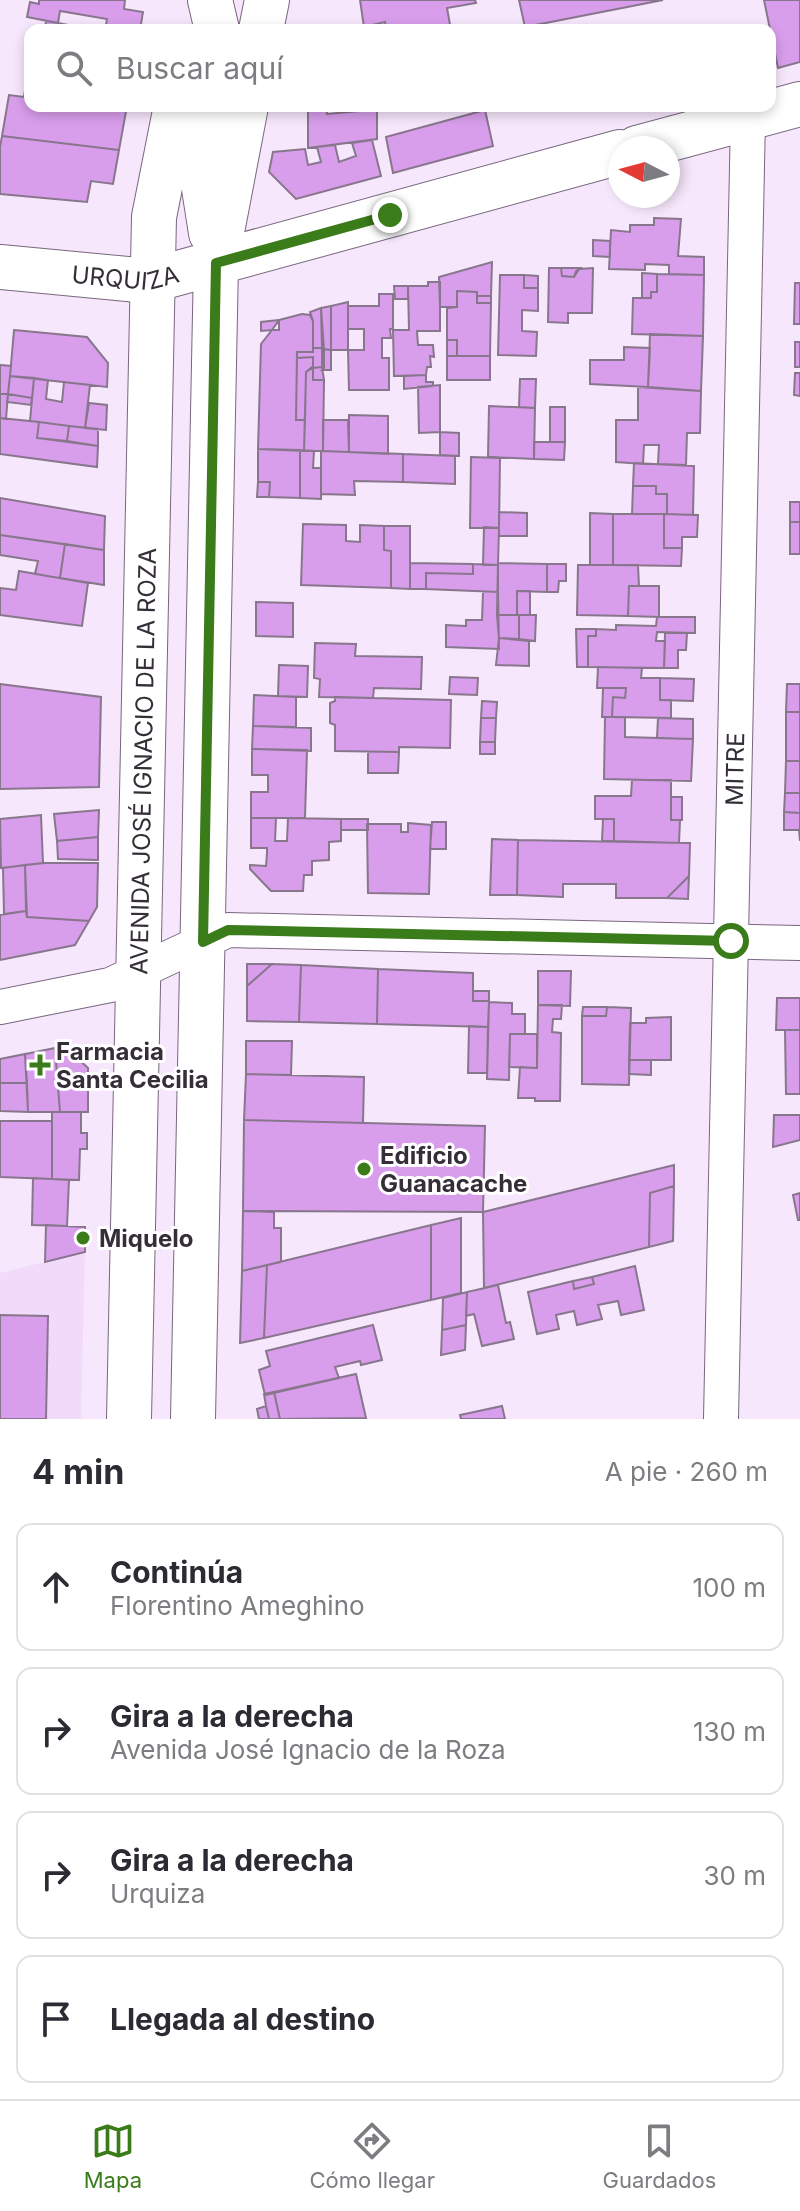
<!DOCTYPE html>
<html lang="es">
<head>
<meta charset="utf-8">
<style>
	:root { --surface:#fff; --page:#f2f2f3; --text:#2b2b33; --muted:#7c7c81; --line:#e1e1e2; --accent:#3a7b1a }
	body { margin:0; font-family:Inter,sans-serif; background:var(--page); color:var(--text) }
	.compass { position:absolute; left:608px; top:136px; width:72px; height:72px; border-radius:50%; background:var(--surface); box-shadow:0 4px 12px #0003; rotate:276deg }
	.stop { position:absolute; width:24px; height:24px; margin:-18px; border:6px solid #3a7b1a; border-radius:50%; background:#fff }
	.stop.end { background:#3a7b1a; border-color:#fff; box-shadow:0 2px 8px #0008 }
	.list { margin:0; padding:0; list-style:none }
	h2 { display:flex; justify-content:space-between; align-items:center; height:104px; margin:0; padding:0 32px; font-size:34px }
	h2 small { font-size:26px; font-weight:400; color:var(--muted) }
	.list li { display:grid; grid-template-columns:52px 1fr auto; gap:24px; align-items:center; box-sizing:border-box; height:128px; margin:0 16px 16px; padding:0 16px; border:2px solid var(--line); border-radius:16px }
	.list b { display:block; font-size:30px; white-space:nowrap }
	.list p { margin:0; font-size:26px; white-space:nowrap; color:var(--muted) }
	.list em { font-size:26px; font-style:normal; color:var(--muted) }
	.icon { flex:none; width:44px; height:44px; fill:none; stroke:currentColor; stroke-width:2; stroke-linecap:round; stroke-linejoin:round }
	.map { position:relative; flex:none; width:800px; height:1419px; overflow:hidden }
	.search { position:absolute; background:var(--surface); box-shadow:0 4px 12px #0003; left:24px; right:24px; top:24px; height:88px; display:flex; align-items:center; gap:20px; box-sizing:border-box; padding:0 28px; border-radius:16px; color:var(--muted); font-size:30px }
	.sheet { height:680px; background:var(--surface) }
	nav { display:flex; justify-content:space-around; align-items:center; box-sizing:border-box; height:112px; border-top:2px solid var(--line); background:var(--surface); font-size:22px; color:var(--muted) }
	nav a { display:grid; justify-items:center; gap:4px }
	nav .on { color:var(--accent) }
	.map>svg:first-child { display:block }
	.built { fill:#f2dafa }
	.building { fill:#d89eeb; stroke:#88768d; stroke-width:2 }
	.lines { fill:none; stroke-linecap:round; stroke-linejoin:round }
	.street-casing { stroke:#78677d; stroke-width:36 }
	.secondary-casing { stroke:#78677d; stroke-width:46 }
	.primary-casing { stroke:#78677d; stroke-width:46 }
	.street { stroke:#fff; stroke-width:34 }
	.secondary { stroke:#fff; stroke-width:44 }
	.primary { stroke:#fff; stroke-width:44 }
	.route { stroke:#3a7b1a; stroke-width:10 }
	.poi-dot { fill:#3a7b1a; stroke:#fff; stroke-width:3 }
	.labels { text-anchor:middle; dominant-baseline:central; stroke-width:6; stroke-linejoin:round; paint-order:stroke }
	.street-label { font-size:24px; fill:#352e38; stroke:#fff }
	.poi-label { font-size:24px; font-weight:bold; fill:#352e38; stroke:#fff; text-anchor:start }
</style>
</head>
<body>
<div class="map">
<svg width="800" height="1419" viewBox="0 0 800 1419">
	<rect width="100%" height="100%" fill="#f7e7fc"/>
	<path class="built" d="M85 1252 81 1419H0V1273Z"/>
	<path class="building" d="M39 0H125L124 9 143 12 140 30H105L107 19 60 11 58 23 27 17 30 2 39 4Z
		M360 0H475L476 3 447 8 451 30H386L385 22 364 27Z
		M519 0H663L525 27Z
		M764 0H800V62L778 68Z
		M46 21 58 23 88 29 45 30Z
		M27 78H30V106H127L119 150 2 136 9 95 24 97Z
		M327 106V114L359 111 358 106H377V139L308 148V108Z
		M485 110 493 146 393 173 386 137Z
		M2 136 119 150 113 184 91 181 87 202 0 194V147Z
		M372 140 381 176 296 199 269 172 273 152 305 149 308 165 321 162 317 147 335 145 339 162 356 156 352 143Z
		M654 218 681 219 678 256 704 257V275L669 274V265L645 264V270L609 269 611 230 630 232V225H654Z
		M593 240 610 241V257L593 256Z
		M492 262 491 296H477V292L457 291V307H440L439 277Z
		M549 268H561L562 276 574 277 579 269 593 268 592 313H568V323L548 322Z
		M561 268H580L576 271 574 277 562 276Z
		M642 273 657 274V292H651V298H642Z
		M657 274 704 275 703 336 632 334 633 298H651V292H657Z
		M500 275H524V288H538V311L522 310V331L537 332 536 356 498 355Z
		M524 275 538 276V288H524Z
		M428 282H440V331H417L418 345H433L434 357 430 356 431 367H427L426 375 394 376 393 330H409L408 286H428Z
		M795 283H800V324H794Z
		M394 286H408V299H395Z
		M457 291 477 292V303H491L490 356H457V340H447V308L457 307Z
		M379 294H393V329H390L391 338H382V358H389V390H349L348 350H364V329H348V306H379Z
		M477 296H491V303H477Z
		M348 302V350H331V306Z
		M331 306V350L324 349 321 308Z
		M321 308 322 348H313V321L310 312Z
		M302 314 310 315 313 321V352H297L296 420H305L304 451 258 449 261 344 272 330H279V320Z
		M279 320 272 330 261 331V322Z
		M14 330 87 337 108 363 107 387 10 376Z
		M650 334 703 336 701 391 648 387Z
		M447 340H457V356H447Z
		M795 342H800V367H795Z
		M624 347 650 348 648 387 590 384V360H624Z
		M313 348H322V367L313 368V357L297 358V352H313Z
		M324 349 331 350V370H322L324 368Z
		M447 356H490V380H447Z
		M313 357V368L306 372 305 420H296L297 358Z
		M0 365 11 366 8 394H0Z
		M312 367 313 368V380H324L323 451H304L306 372Z
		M322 367 324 380H313V368Z
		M795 373H800V396L794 395Z
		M426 375V382H433V386L404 389V376Z
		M10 376 34 378 32 398 8 394Z
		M34 378 48 380 46 399 62 402 64 382 90 385 85 428 30 421Z
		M520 379H536L535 408 519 407Z
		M440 385V432L419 433 418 387Z
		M638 387 701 391 700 433H687L686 465 658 464 659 445H644L643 464 616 462V420H638Z
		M0 394H8L6 419 0 418Z
		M8 394 32 398 31 405 7 402Z
		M89 403 107 405 106 430 85 428Z
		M489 406 535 408 534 459 488 457Z
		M550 407H565V442H550Z
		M349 415 388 416V454L349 452Z
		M0 418 39 422 37 438 98 446 97 467 0 454Z
		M323 420H348L349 452 323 451Z
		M39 422 69 426 67 441 37 438Z
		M69 426 98 429V446L67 441Z
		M440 432 459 433V456L440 455Z
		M534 442H565L564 460 534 459Z
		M258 449 300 450V498L269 497 270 482H258Z
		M300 450 314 451 313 468H321V499L300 498Z
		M321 451 403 454V482L354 481 355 495 321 494Z
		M403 454 455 456V484L403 482Z
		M471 457 500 458 499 528H470Z
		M634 463 694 466 693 515 667 514V494H656V486H633Z
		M258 482H270L269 497H257Z
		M633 486H656V494H667V514H632Z
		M0 498 105 516 104 550 0 535Z
		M790 502H800V522H790Z
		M499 512 527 513V536H499Z
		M590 513 613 514V565H590Z
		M613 514H664V548H682L681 566 613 565Z
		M664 514 698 515 697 537H682V548H664Z
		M790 522H800V554H790Z
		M303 524 346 525V541L360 542V525L384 526V550L391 551V588L301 585Z
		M384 526H410V589L391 588V551L384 550Z
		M484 527 499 528 498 565H483Z
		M0 535 65 544 60 578 35 574 38 561 0 555Z
		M65 544 104 550V585L60 578Z
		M410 563 473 564V574L426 573V589H410Z
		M498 563 547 564V592L517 591V615H497Z
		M473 564 498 565V592L426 589V573L473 574Z
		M547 564H566V581H559L558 592H547Z
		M578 565H638L639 586H629L628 616 577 615Z
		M19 571 88 583 82 626 0 615V588L16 590Z
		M629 586H659V617L628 616Z
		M517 591H530V615H517Z
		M483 592H498L499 649 446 647V625L466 626V620H482Z
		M256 602 293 603V637L256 636Z
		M497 615H519V639L499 638Z
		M519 615H536L535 641 519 639Z
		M657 617H695V633L657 632 656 641H665L664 668 588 667V636H596V629L616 630V625L656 626Z
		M576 629H596V636H588V667H577Z
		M665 633H687L686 650H678V668H664Z
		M499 638 529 641V666L496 665Z
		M315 643 356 644 355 656 422 657 421 689 374 688 373 698 319 697 320 679 314 678Z
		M279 665 308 666 307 697 278 696Z
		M598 667 642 668 641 678H660V700H671V718L612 717 613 697 625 698 626 688H597Z
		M450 677 478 678 477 695 449 694Z
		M660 678 694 679 693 701 660 700Z
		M0 684 101 697 99 787 0 789Z
		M787 684H800V712H786Z
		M603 688H626L625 698 613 697 612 717H602Z
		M254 695 296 697V727L253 726Z
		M335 697 451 700 450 748 399 747V752L335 751V725L330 723V703L335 701Z
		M482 701 497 702 496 718H481Z
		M786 712H800V761H786Z
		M605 717H625V737L693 739 691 781 604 779Z
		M481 718H496L495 742H480Z
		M658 718 693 719V739L657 738Z
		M253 726 311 728V751L252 749Z
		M480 742H495V754H480Z
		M252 749 307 750 305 818H251V792H268V775H252Z
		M368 752H399L398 773H368Z
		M786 761H800V793H785Z
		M632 780H671V820H680L679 843 614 841V819H595V796H631Z
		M785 793H800V813L784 812Z
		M671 797H682V820H671Z
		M99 810 98 837 57 841 54 814Z
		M784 812 800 813V841L799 830H784Z
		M41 815 43 863 1 868 0 819Z
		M251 818H276L275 841H287L288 818 341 819V841L329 842V860L312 861V875H304L303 891H271L250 869V865L266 866 267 853V848H251Z
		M341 819H368V830H341Z
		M603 819H614V841H602Z
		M432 822H446V849H430Z
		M408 823 431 825 429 894 368 893 367 824H401V832H408Z
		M98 837V860L58 859 57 841Z
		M492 839 518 840 517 895H490Z
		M518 840 690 843 689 876 667 898H616V884H563V897L517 895Z
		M45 863H98L97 907 89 921 27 917 25 865Z
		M25 865 26 911 4 914 3 868Z
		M689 876 688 899 667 898Z
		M26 911 27 917 89 921 75 945 0 960V915Z
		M247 964H272L247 986Z
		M272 964 301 965 299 1022 247 1021V986Z
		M301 965 378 969 377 1024 299 1022Z
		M378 969 473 973V1001H489L488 1027 377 1024Z
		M538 971H571L570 1006 538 1005Z
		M473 991H489V1001H473Z
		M777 998H800V1030H776Z
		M489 1002 512 1003V1014H525V1034H510L509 1080 487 1079Z
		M538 1005H562L561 1019H553L552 1032 561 1033 560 1101H535V1098H518L520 1067 537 1068Z
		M583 1007H607L606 1016H582Z
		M607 1007 631 1008 629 1085 582 1084V1016H606Z
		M671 1017V1060H629L630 1023H646V1018Z
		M469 1026 488 1027 487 1073H468Z
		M785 1030H800V1094H786Z
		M510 1034H537V1068L509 1067Z
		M246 1041H292L291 1075 246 1074Z
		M64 1046 88 1068V1112H60L55 1048Z
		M55 1048 60 1112H28L25 1054Z
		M25 1054 27 1083H0V1059Z
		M629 1060H651V1075L629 1074Z
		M246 1074 364 1077 363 1123 244 1120Z
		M0 1083H27L28 1112 0 1111Z
		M52 1112H81V1133H87V1149H80L79 1180 52 1179Z
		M774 1115H800V1140L773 1147Z
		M244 1120 485 1126 483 1212 243 1211Z
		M0 1121H52V1179L0 1177Z
		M674 1165V1186L650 1193 649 1247 484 1288 483 1212Z
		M33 1178 69 1180 67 1226 32 1225Z
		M674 1186 673 1241 649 1247 650 1193Z
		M800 1193V1220H798L793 1195Z
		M243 1211 274 1212V1228H281V1262L242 1271Z
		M461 1218V1293L431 1300V1225Z
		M46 1225 85 1227V1252L45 1262Z
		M431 1225V1300L264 1338 267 1265Z
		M267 1265 264 1338 240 1343 242 1271Z
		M635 1266 644 1310 621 1315 618 1301 598 1305 602 1319 577 1325 574 1311 556 1315 559 1329 537 1334 528 1292 573 1281 574 1289 594 1284 592 1277Z
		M592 1277 594 1284 574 1289 573 1281Z
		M498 1285 506 1323 510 1322 514 1339 482 1346 474 1314 466 1316 467 1292Z
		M467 1292 466 1325 442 1330 443 1298Z
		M0 1315 48 1316 46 1419H0Z
		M373 1325 382 1360 361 1365 360 1361 335 1367 339 1378 265 1395 259 1370 270 1366 266 1351Z
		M466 1325 465 1350 441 1355 442 1330Z
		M356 1374 366 1418 280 1419 274 1392Z
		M274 1392 280 1419H269L266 1406 264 1394Z
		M266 1406 269 1419H259L257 1409Z
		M502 1406 505 1419H461L460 1415Z"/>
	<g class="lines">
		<defs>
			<g id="street">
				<path d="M0 1007 110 985 228 930 800 943"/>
				<path id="s1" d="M721 1419 748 118"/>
			</g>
			<g id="secondary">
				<path d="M637 148 800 104"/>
				<path id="s2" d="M0 267 149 281 620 152"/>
			</g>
			<g id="primary">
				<path d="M210 0 217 30"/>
				<path d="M261 30 267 0"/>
				<path d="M207 106 199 156 211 233"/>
				<path id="s3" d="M129 1419 154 217 176 106"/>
				<path d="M193 1419 216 263 246 106"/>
			</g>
		</defs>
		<use href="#street" class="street-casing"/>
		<use href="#secondary" class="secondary-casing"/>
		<use href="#primary" class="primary-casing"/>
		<use href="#street" class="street"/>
		<use href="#secondary" class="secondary"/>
		<use href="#primary" class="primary"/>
	</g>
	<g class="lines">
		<path class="route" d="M390 215 216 263 203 942 228 930 731 941"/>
	</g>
	<g class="poi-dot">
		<path d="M36 1053h8v8h8v8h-8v8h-8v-8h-8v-8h8z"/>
		<circle cx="364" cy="1169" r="8"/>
		<circle cx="83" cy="1238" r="8"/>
	</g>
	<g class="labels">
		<g class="street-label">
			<text stroke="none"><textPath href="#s2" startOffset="126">URQUIZA</textPath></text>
			<text stroke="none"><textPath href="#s3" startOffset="658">AVENIDA JOSÉ IGNACIO DE LA ROZA</textPath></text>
			<text stroke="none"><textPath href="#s1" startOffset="650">MITRE</textPath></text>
		</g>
		<g class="poi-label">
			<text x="56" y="1051">Farmacia<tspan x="56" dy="28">Santa Cecilia</tspan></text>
			<text x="380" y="1155">Edificio<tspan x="380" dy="28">Guanacache</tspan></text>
			<text x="99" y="1238">Miquelo</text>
		</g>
	</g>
</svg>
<svg class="compass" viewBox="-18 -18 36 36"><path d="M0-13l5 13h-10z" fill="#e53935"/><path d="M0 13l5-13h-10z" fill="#7c7c81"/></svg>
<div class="stop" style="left:731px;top:941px"></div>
<div class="stop end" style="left:390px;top:215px"></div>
<div class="search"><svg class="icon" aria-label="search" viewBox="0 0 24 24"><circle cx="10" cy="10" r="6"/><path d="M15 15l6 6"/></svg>Buscar aquí</div>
</div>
<section class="sheet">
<h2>4 min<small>A pie · 260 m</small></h2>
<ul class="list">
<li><svg class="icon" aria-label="ahead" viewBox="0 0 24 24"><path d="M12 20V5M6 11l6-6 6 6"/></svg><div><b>Continúa</b><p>Florentino Ameghino</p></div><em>100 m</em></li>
<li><svg class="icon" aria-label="right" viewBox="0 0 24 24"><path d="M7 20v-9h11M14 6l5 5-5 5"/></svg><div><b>Gira a la derecha</b><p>Avenida José Ignacio de la Roza</p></div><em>130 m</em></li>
<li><svg class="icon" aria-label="right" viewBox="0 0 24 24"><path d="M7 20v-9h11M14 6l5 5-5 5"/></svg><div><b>Gira a la derecha</b><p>Urquiza</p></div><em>30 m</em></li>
<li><svg class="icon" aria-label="arrive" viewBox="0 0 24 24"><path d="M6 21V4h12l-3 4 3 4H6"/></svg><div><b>Llegada al destino</b></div></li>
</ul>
</section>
<nav>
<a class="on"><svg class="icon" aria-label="map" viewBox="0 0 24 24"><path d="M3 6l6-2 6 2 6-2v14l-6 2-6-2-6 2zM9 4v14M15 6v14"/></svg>Mapa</a>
<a><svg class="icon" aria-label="directions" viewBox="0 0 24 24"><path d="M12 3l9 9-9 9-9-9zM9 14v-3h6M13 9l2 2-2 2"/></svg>Cómo llegar</a>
<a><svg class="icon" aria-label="saved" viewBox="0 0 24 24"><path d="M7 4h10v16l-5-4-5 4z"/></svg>Guardados</a>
</nav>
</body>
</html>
